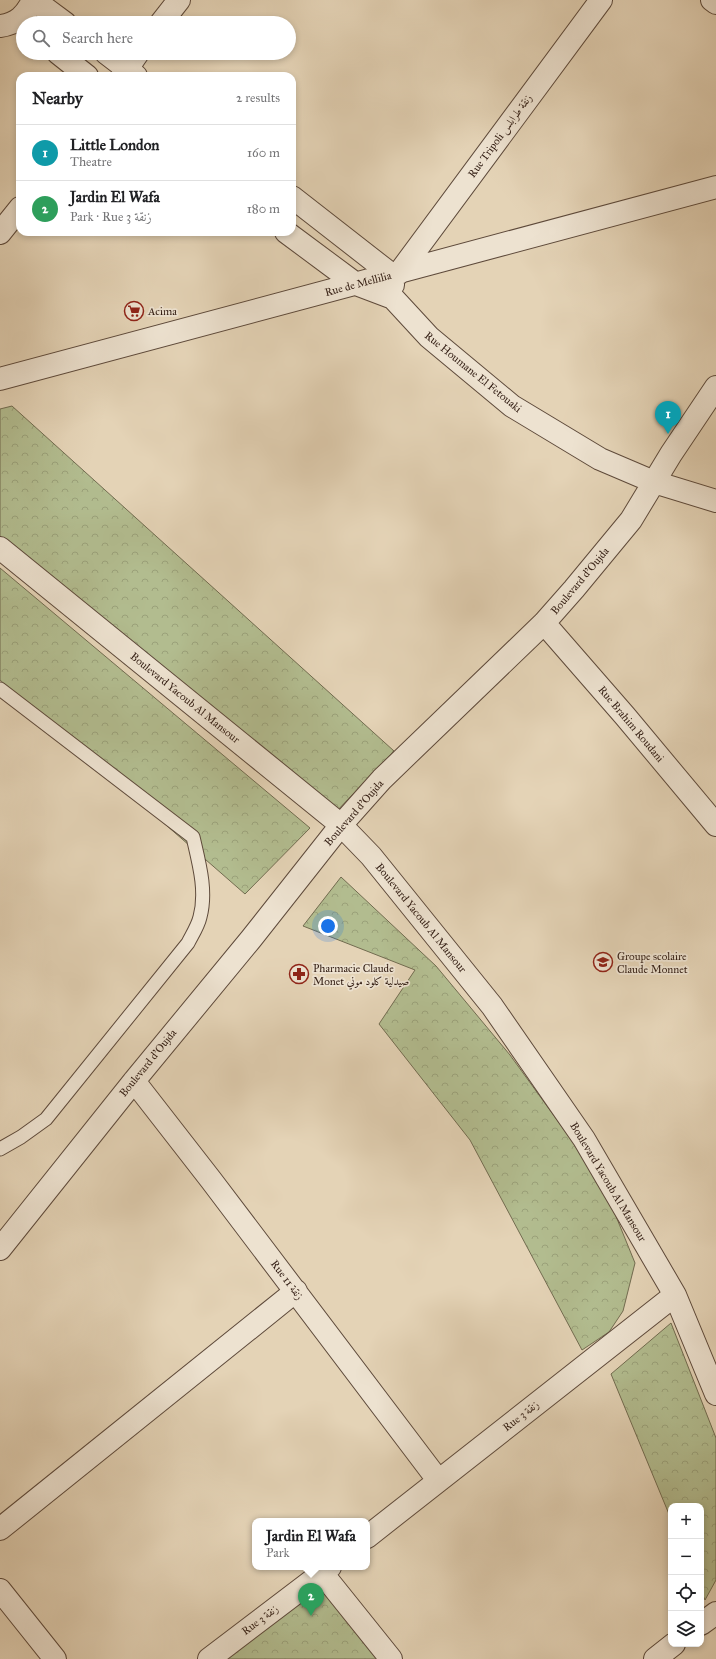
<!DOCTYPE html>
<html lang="en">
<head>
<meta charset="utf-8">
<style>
	:root { --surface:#fff; --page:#f2f2f2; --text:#202124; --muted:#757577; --line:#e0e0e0; --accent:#ea580c }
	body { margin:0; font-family:"IM FELL Great Primer",Amiri,serif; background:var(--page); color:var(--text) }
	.controls { position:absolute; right:12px; bottom:12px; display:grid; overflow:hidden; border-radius:8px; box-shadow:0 2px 6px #0003 }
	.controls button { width:36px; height:36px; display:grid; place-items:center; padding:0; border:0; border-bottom:1px solid var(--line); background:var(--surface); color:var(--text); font:20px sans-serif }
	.you { position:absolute; left:328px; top:926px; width:14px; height:14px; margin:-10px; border:3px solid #fff; border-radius:50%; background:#1a73e8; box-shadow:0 0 0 6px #1a73e833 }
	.badge { display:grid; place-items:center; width:26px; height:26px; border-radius:50%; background:var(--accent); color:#fff; font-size:13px; font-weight:700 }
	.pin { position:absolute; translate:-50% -33px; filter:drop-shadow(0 1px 2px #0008) }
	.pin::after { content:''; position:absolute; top:21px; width:14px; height:12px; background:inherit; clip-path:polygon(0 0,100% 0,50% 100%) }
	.popup { position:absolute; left:252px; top:1518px; width:118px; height:52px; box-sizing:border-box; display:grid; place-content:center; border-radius:8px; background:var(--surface); filter:drop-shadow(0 1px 3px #0005); font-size:13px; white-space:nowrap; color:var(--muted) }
	.popup b { font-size:15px; color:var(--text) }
	.popup::after { content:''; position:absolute; left:50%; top:100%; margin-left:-8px; border:8px solid transparent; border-top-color:var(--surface) }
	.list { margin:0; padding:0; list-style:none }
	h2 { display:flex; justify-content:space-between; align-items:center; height:52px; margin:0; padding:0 16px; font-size:17px }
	h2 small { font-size:13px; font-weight:400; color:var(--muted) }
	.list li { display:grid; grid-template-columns:26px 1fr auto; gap:12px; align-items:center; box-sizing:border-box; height:56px; padding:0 16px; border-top:1px solid var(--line) }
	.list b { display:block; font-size:15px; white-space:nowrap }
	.list p { margin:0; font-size:13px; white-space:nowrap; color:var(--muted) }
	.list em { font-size:13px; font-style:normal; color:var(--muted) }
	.icon { flex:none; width:22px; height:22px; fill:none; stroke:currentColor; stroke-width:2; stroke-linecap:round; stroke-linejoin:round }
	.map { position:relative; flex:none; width:716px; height:1659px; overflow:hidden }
	.search { position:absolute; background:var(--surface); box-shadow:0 2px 6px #0003; left:16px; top:16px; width:280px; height:44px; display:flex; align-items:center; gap:10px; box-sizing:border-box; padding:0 14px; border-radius:22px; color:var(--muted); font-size:15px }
	.panel { position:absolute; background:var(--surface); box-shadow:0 2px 6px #0003; left:16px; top:72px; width:280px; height:164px; border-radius:12px }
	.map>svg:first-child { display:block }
	.park { fill:url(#park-crowns); stroke:#726c50 }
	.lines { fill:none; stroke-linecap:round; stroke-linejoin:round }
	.service-casing { stroke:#5e4a3b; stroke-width:15 }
	.minor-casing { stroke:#5e4a3b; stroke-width:24 }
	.service { stroke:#ede2d0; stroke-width:13 }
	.minor { stroke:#ede2d0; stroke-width:22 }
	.labels { text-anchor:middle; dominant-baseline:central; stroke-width:3.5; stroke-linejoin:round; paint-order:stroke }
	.street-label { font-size:11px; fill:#311c12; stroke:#ede2d0 }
	.poi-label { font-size:11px; fill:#311c12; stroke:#ede2d0; text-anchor:start }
</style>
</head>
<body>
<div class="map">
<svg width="716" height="1659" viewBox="0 0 716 1659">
	<defs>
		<pattern id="park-crowns" width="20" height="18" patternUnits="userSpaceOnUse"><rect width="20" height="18" fill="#b2bc8f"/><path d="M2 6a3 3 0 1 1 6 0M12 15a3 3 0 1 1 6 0" fill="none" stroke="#9aa17a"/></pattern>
	</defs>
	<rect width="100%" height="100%" fill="#e4d3b6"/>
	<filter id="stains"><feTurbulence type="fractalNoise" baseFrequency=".005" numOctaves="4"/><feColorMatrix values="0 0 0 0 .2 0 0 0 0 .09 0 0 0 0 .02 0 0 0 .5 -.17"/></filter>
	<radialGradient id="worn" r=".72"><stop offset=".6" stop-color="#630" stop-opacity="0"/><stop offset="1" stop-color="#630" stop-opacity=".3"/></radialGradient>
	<path class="park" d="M12 406 394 751 334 814 0 536V409Z
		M0 568 310 828 245 894 0 680Z
		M341 877 436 966 510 1055 602 1182 635 1263 623 1311 609 1332 582 1350 470 1140 379 1024 415 970 303 926Z
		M671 1323 716 1438V1580L705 1600 701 1591V1506H671V1519L611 1374Z
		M322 1573 391 1659H209Z"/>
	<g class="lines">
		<defs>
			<path id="service" d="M0 689 193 837C199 863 207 891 200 917 198 926 192 935 188 943L46 1119 21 1137 0 1149"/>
			<path id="minor" d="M34 0 65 23
				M712 0 716 3
				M161 23 179 0
				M0 26C17 24 26 15 33 0
				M58 53 87 76
				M106 53 136 76
				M122 76 138 53
				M292 197 392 275 393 285
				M286 232 356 284 393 298 429 337 512 406 600 459 654 482 716 501
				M0 233 20 208
				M399 273 601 0
				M0 379 716 187
				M0 548 341 825 371 856 492 1006 584 1139 675 1295 716 1394
				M544 623 625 716 716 825
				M134 1081 211 1180 438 1480
				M0 1249 134 1081 251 939 341 825 382 779 544 623 574 589 631 520 671 454 716 387
				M0 1529 296 1291
				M367 1537 675 1295
				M322 1573 391 1659
				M0 1590 55 1659
				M701 1624 716 1613
				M209 1659 330 1567
				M655 1659 674 1644"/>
		</defs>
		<use href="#service" class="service-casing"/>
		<use href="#minor" class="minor-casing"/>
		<use href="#service" class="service"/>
		<use href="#minor" class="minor"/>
	</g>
	<defs>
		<symbol id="supermarket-ring" viewBox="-11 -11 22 22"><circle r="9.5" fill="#ede2d0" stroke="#8f2418" stroke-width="1.5"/><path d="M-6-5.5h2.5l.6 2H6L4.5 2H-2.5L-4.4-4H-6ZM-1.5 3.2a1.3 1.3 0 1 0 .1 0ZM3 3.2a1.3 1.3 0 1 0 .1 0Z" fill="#8f2418"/></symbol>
		<symbol id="school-ring" viewBox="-11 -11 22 22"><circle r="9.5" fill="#ede2d0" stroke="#8f2418" stroke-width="1.5"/><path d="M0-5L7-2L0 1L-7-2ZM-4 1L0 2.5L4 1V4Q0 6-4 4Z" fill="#8f2418"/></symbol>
		<symbol id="pharmacy-ring" viewBox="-11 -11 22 22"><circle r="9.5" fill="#ede2d0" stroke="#8f2418" stroke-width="1.5"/><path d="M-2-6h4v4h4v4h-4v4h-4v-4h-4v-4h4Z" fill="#8f2418"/></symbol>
	</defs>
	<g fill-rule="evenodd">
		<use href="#supermarket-ring" x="123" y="300" width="22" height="22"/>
		<use href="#school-ring" x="592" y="951" width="22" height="22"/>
		<use href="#pharmacy-ring" x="288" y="963" width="22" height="22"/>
	</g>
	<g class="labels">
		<g class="street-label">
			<text transform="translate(500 136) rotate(-54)">Rue Tripoli زنقة طرابلس</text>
			<text transform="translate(358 284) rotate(-15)">Rue de Mellilia</text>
			<text transform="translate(473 372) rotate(39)">Rue Houmane El Fetouaki</text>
			<text transform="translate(580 581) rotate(-50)">Boulevard d'Oujda</text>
			<text transform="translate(185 698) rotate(39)">Boulevard Yacoub Al Mansour</text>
			<text transform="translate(631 724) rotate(50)">Rue Brahim Roudani</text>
			<text transform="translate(354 813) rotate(-49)">Boulevard d'Oujda</text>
			<text transform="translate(421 918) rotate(51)">Boulevard Yacoub Al Mansour</text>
			<text transform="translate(148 1063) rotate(-51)">Boulevard d'Oujda</text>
			<text transform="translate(608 1182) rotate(59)">Boulevard Yacoub Al Mansour</text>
			<text transform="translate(287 1280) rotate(53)">Rue 11 زنقة</text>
			<text transform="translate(521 1416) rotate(-38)">Rue 3 زنقة</text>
			<text transform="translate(260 1620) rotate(-37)">Rue 3 زنقة</text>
		</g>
		<g class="poi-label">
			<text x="148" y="311">Acima</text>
			<text x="617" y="956">Groupe scolaire<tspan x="617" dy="13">Claude Monnet</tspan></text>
			<text x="313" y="968">Pharmacie Claude<tspan x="313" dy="13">Monet صيدلية كلود موني</tspan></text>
		</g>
	</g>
	<rect width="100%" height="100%" filter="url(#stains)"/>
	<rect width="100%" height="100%" fill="url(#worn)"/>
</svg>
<div class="controls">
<button>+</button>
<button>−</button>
<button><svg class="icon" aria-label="locate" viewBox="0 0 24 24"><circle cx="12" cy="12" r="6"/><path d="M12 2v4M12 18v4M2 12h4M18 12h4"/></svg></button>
<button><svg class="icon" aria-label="layers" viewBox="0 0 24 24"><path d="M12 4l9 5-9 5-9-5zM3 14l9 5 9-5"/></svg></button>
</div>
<div class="you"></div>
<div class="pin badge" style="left:668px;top:434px;background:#0f9aa8">1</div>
<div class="pin badge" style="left:311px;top:1616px;background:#2e9e5b">2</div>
<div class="popup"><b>Jardin El Wafa</b>Park</div>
<div class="search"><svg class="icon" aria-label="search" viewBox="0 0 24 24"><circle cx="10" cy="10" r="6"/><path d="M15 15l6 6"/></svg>Search here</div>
<section class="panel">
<h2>Nearby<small>2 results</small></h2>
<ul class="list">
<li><span class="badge" style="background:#0f9aa8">1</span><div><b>Little London</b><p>Theatre</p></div><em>160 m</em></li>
<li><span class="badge" style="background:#2e9e5b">2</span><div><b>Jardin El Wafa</b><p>Park · Rue 3 زنقة</p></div><em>180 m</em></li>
</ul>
</section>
</div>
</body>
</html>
